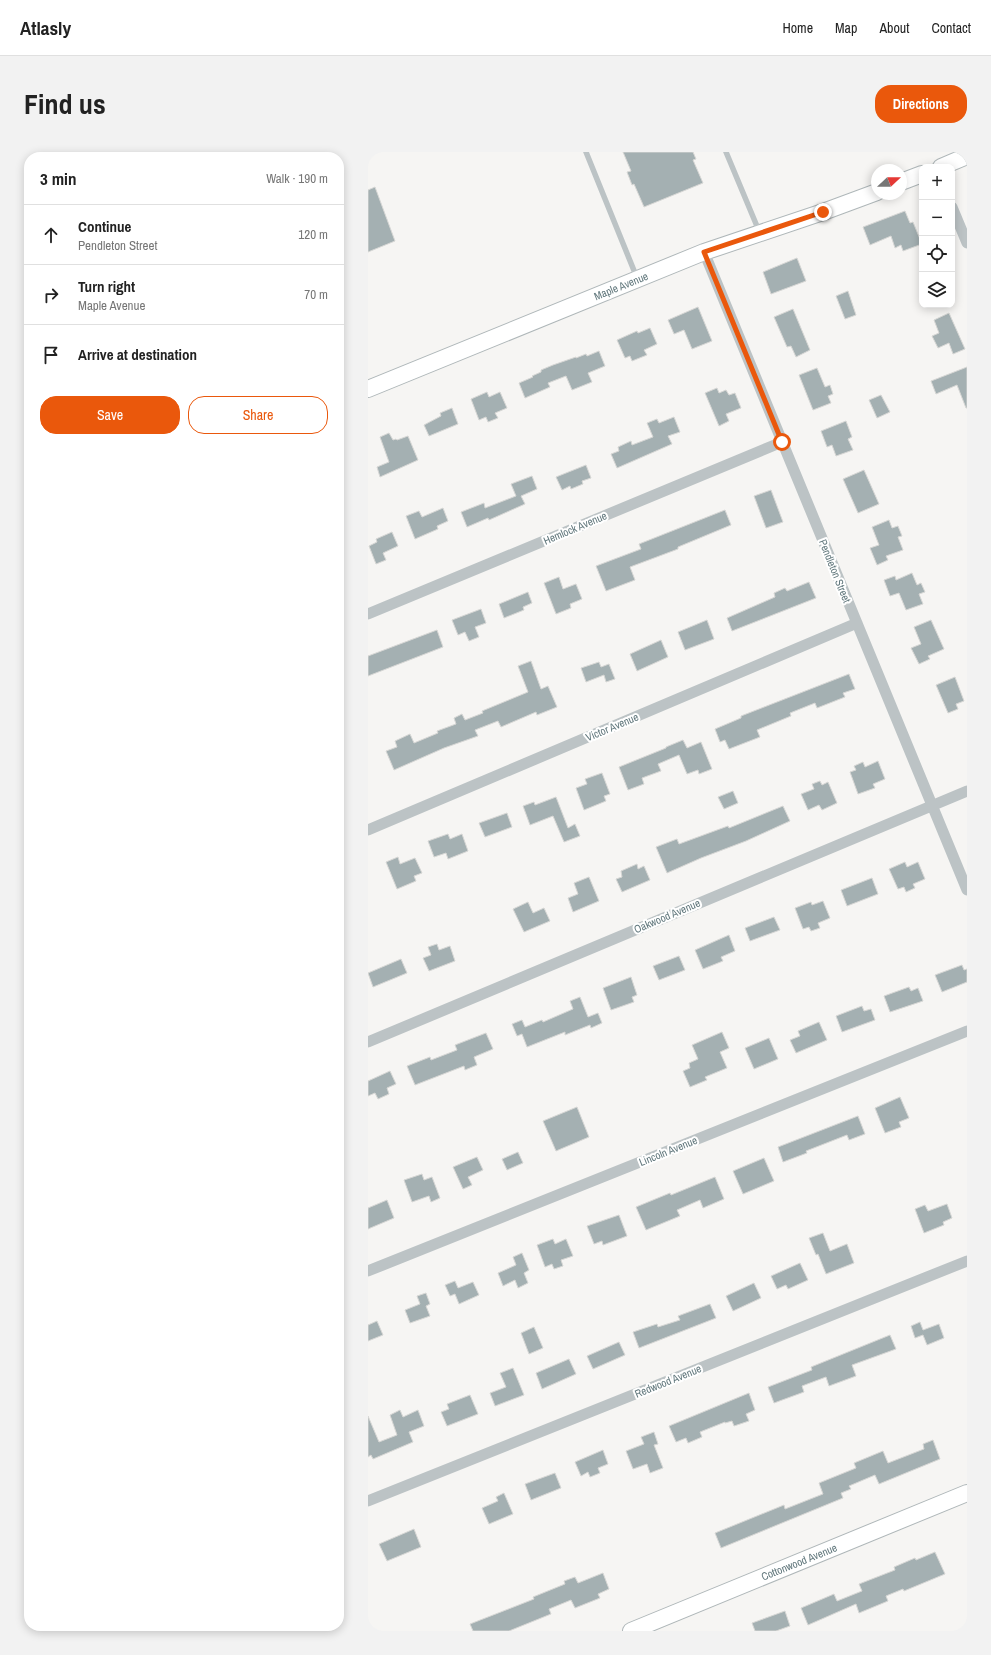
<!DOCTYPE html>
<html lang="en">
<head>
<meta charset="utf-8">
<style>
	:root { --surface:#fff; --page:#f2f2f2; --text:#222; --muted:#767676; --line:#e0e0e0; --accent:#ea580c }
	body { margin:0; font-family:"Archivo Narrow",sans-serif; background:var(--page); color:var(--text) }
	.controls { position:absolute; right:12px; top:12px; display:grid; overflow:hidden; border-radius:8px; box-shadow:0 2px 10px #0003 }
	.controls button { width:36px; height:36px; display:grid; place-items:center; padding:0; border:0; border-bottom:1px solid var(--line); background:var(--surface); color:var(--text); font:20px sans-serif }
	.compass { position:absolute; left:503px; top:12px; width:36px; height:36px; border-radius:50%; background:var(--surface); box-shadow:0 2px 10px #0003; rotate:68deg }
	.stop { position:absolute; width:12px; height:12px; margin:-9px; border:3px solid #ea580c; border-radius:50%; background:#fff }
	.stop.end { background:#ea580c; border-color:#fff; box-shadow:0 1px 4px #0008 }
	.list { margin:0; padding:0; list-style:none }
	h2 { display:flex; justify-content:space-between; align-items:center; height:52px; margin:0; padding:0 16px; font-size:17px }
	h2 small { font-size:13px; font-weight:400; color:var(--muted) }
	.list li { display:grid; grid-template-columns:26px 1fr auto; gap:12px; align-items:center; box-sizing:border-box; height:60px; padding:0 16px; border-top:1px solid var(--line) }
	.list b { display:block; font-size:15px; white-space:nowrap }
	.list p { margin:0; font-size:13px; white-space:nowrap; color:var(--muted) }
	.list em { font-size:13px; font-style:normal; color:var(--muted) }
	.actions { display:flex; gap:8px; padding:12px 16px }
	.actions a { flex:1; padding:9px 0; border:1px solid var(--accent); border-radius:16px; text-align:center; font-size:14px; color:var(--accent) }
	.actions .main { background:var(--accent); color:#fff }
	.icon { flex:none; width:22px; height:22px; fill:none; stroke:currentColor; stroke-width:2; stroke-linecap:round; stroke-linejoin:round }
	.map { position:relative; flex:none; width:599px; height:1479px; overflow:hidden; border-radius:16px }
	header { display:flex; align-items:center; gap:24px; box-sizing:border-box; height:56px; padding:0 20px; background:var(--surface); border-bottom:1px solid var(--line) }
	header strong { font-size:19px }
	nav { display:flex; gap:22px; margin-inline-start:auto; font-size:14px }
	.intro { display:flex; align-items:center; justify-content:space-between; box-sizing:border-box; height:96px; padding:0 24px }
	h1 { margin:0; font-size:28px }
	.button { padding:10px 18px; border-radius:16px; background:var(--accent); color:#fff; font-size:14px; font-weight:700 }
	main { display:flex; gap:24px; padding:0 24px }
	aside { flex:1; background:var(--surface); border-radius:16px; box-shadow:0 2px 10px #0003 }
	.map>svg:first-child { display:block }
	.building { fill:#a4b0b2; stroke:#d7d7d5 }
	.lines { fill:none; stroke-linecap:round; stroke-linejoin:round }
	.secondary-casing { stroke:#afb7b9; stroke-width:18 }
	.lane { stroke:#bcc3c5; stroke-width:5.5 }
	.street { stroke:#bcc3c5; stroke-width:11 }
	.secondary { stroke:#fff; stroke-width:16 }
	.route { stroke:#ea580c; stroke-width:5 }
	.labels { text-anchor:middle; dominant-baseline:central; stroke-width:4; stroke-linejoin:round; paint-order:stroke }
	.street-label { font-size:11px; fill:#62787d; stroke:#fff }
</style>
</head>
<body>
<header>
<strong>Atlasly</strong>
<nav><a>Home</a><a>Map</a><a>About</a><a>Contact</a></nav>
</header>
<div class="intro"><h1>Find us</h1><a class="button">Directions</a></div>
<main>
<aside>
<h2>3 min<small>Walk · 190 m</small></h2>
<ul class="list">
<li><svg class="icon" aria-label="ahead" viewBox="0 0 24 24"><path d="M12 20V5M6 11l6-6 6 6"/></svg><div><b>Continue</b><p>Pendleton Street</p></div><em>120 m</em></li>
<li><svg class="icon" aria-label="right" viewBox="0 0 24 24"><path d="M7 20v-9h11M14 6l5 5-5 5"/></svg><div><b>Turn right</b><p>Maple Avenue</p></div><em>70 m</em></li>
<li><svg class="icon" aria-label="arrive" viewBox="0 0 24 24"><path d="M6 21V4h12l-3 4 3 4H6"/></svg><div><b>Arrive at destination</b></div></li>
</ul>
<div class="actions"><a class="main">Save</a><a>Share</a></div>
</aside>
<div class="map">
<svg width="599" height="1479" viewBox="0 0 599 1479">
	<rect width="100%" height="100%" fill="#f6f5f3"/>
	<path class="building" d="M255 0H325L328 7 325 8 335 31 276 55 266 32 264 33 259 20 263 19Z
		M7 35 27 89 0 100V38Z
		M537 59 542 71 545 70 554 92 535 99 533 93 527 96 523 84 502 93 495 75Z
		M429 106 438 129 403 142 395 120Z
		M480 139 488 163 477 167 468 144Z
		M330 155 344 189 324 197 316 178 306 182 300 168Z
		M425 157 442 198 428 205 423 194 419 195 406 165Z
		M581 161 597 197 585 202 581 191 570 196 564 184 571 181 566 168Z
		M282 176 289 192 276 198 279 203 264 209 262 204 257 206 249 188 269 179 270 181Z
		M231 199 237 214 220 221 224 230 204 238 198 224 180 231 182 235 157 246 151 231 165 225 164 224 173 220V218L185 213 208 205V206L218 202 219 204Z
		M599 215V256H598L589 233 568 242 563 229Z
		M449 216 457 235 462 233 465 242 460 244 463 251 445 258 431 223Z
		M349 236 351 241 358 238 361 243 367 241 373 256 358 262 361 269 351 274 337 241Z
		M119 240 121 245 132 240 139 256 127 261 130 266 120 270 118 265 111 268 103 247Z
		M513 243 522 260 509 266 501 248Z
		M84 256 90 272 61 284 56 273 73 264 72 261Z
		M306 265 312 280 300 284 304 292 249 316 243 302 251 299 250 295 263 289 264 293 285 285 279 271 289 267 291 271Z
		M478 269 484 285 480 287 485 298 468 304 464 293 459 295 453 279Z
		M21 281 25 288 28 287 29 288 40 284 50 308 12 325 9 315 21 310 12 285Z
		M218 313 223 326 214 329 215 332 203 337 202 334 194 338 188 325Z
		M496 318 511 352 490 361 475 327Z
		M164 324 169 337 153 344 157 352 121 368 120 366 99 375 93 360 116 351 117 356 148 344 143 332Z
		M403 338 415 370 398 376 386 344Z
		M75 356 80 369 69 374 70 377 47 387 38 364 51 359 54 365Z
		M357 358 363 373 310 395V397L262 415 267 428 238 439 228 414 273 397 271 392Z
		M521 368 524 376 530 374 534 384 530 385 535 398 518 404 520 408 509 413 502 396 511 393 504 375Z
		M24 380 30 394 15 401 18 408 8 412 1 394 9 390 8 387Z
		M544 421 549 433 553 431 557 440 551 442 555 452 538 458 531 441 522 444 516 428 527 424 528 428Z
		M191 425 195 437 208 432 214 447 202 452 203 456 188 462 176 431Z
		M441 430 448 446 364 479 359 466 407 445 406 441 417 436 419 439Z
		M160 440 164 451 155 455 156 458 136 466 131 452Z
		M113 457 118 471 107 475 111 485 101 489 97 480 90 483 84 468Z
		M339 468 346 487 317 498 310 480Z
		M563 468 576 497 560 504 562 507 551 512 543 496 553 492 546 475Z
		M69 478 75 495 0 524V504Z
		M293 488 300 505 269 519 262 502Z
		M163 509 173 537 180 534 189 555 169 563 168 560 133 575 130 569 107 578 110 584 76 596 26 618 18 599 29 595 27 589 42 582 46 591 70 581 69 579 88 572 86 566 94 562 97 568 115 561 114 559 160 540 150 514Z
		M231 510 233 515 241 512 247 527 238 530 236 523 218 530 213 516Z
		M481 522 487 537 475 541 477 545 449 556 447 551 422 561 423 564 389 578 392 585 361 597 357 588 352 590 347 577 373 566V564Z
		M587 525 596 549 588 552 590 557 580 561 568 533Z
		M315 588 319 596 333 590 344 617 331 622 330 618 319 622 311 603 290 612 293 619 274 626 276 632 260 638 251 615 298 596V595Z
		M510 609 517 627 505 632 507 636 490 642 482 620 488 618 486 614 495 610 497 615Z
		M234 621 242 642 236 644 238 649 216 658 208 636 219 632 217 627Z
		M452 629 454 633 460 630 469 651 454 658 451 653 440 658 433 642 446 637 444 632Z
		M365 639 370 651 356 657 350 645Z
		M188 645 200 676 207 672 212 684 196 690 185 664 162 673 155 654 166 650 167 653Z
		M415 654 422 669 378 689 333 706 299 721 288 695 309 687 311 692 360 674 361 676Z
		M139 661 144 675 117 685 111 671Z
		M80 682 82 687 94 682 100 699 80 707 78 701 66 705 60 689Z
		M30 705 32 712 47 706 54 721 46 724 48 729 29 737 18 710Z
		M537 710 539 715 550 710 557 727 545 732 547 736 538 740 536 735 530 737 521 717Z
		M269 712 270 717 276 714 282 728 254 740 248 727 254 725 253 719Z
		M221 725 231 749 205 760 200 746 210 742 206 731Z
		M504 726 510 742 479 754 473 738Z
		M455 749 462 766 450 771 452 776 443 779 441 775 435 777 427 756 443 750 444 753Z
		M160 750 165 761 176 756 182 769 156 780 145 757Z
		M406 765 412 778 382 789 377 776Z
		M361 783 367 799 353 805 355 809 335 817 327 798Z
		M69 792 71 798 82 794 87 809 61 819 55 806 63 803 60 795Z
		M311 804 317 818 291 828 285 814Z
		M33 807 39 821 5 835 0 821Z
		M594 813 596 818 599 817V830L574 840 567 823Z
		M263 825 269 843 264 845 266 850 243 858 235 836Z
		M541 835 543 839 550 836 555 849 522 860 516 844Z
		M212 845 220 865 230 861 234 871 223 876 222 873 197 883V880L159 895 154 882 149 884 144 872 154 868 157 875 174 868 175 870 205 857 202 849Z
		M494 854 496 859 503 857 507 868 474 880 468 864Z
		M451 870 459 888 428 901 422 888 432 884 430 879Z
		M354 880 361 896 352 900 359 916 337 925 339 928 322 935 315 919 322 916 321 911 330 907 324 893Z
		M118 881 125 897 106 905 109 913 97 918 96 914 47 933 39 914 62 905 63 908 89 898 87 893Z
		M401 886 410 907 386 917 377 896Z
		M22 919 28 932 19 936 21 942 10 947 7 941 0 944V929Z
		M532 945 541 966 531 970 533 975 517 981 507 956Z
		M209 955 221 985 188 999 175 969Z
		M490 964 497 982 481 988 479 983 438 999 439 1001 415 1010 410 995Z
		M150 1000 155 1011 139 1018 134 1007Z
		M109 1005 115 1018 100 1025 104 1033 95 1037 85 1015Z
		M396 1006 406 1029 375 1042 365 1019Z
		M54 1022 56 1028 64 1025 72 1046 63 1050 61 1044 44 1050 36 1028Z
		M347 1025 356 1047 335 1056 332 1048 309 1058 312 1064 278 1078 268 1055 302 1041 303 1043Z
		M19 1048 26 1066 0 1077V1056Z
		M579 1052 584 1066 575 1070 576 1073 556 1081 547 1057 557 1053 560 1059Z
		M251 1063 259 1084 235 1093 234 1089 226 1092 219 1074Z
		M455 1081 462 1099 479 1092 486 1111 458 1122 450 1102 448 1103 441 1086Z
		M185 1087 187 1092 198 1087 205 1104 193 1108 195 1114 186 1117 184 1112 177 1115 169 1093Z
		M154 1101 161 1118 156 1121 160 1131 150 1136 147 1128 135 1134 130 1121 148 1113 145 1105Z
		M432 1111 440 1128 420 1137 418 1133 409 1137 403 1124Z
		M87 1129 90 1136 105 1130 111 1143 91 1152 87 1142 82 1144 77 1133Z
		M386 1131 393 1146 365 1159 358 1144Z
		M58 1141 62 1152 58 1154 62 1164 42 1171 37 1158 52 1152 49 1144Z
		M342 1152 348 1166 271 1196 265 1180 289 1172 290 1175 312 1168 310 1164Z
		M9 1169 15 1183 0 1189V1173Z
		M552 1170 555 1178 571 1172 576 1186 559 1193 555 1183 547 1186 543 1174Z
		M166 1175 175 1196 161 1202 153 1181Z
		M522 1183 528 1197 484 1213 488 1224 461 1234 458 1225 434 1234 436 1240 406 1251 400 1235 444 1218 443 1215Z
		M251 1190 257 1203 225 1217 219 1204Z
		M201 1207 208 1222 174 1237 168 1221Z
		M145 1216 156 1243 127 1254 122 1241 138 1235 132 1221Z
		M381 1241 387 1258 378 1262 381 1269 366 1274 364 1269 357 1271V1270L332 1280 334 1285 320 1291 318 1286 308 1290 301 1274Z
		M102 1243 110 1262 79 1274 73 1260 81 1257 79 1252Z
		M32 1258 35 1265 50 1258 56 1274 41 1280 45 1290 5 1307 3 1303 0 1305V1264L11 1290 29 1283 22 1263Z
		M286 1280 290 1292 286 1293 295 1316 282 1321 279 1312 265 1317 258 1299 276 1292 273 1285Z
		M565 1288 572 1307 511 1332 507 1323 481 1334 483 1337 473 1341 475 1346 353 1396 347 1381 416 1353 417 1357 455 1342 451 1331 488 1316 486 1311 515 1299 520 1311 556 1297 555 1292Z
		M235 1298 240 1312 230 1316 232 1321 222 1325 220 1320 213 1324 207 1310Z
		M187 1321 193 1336 163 1348 157 1332Z
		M136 1341 145 1362 121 1372 114 1356 130 1349 128 1345Z
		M46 1377 53 1395 19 1409 11 1392Z
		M567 1400 577 1422 536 1439 535 1437 518 1444 520 1449 491 1461 488 1452 440 1473 433 1456 466 1442 469 1449 494 1439 491 1432 527 1418 526 1415 547 1406 548 1408Z
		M235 1421 241 1437 230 1442 232 1446 207 1456 203 1448 181 1457 183 1462 141 1479H105L102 1472 166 1447 165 1445 197 1432 196 1429 207 1425 210 1431Z
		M417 1459 422 1474 408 1479H387L384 1471Z"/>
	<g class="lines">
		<defs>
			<path id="secondary" d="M573 15 599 4
				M533 30 554 22
				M0 237 336 100 455 60 509 40
				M263 1479 599 1341"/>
		</defs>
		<use href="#secondary" class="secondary-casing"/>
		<path class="lane" d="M218 0 269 126
			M358 0 391 79"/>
		<path class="street" d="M584 55 599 91
			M336 100 599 738
			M0 462 414 290
			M0 678 489 471
			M0 890 599 639
			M0 1119 599 879
			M0 1349 599 1109"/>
		<use href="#secondary" class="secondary"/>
	</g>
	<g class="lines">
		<path class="route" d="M414 290 336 100 455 60"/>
	</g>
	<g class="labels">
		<g class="street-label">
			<text transform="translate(253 134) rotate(-22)">Maple Avenue</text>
			<text transform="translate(207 376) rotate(-23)">Hemlock Avenue</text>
			<text transform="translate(467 419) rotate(68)">Pendleton Street</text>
			<text transform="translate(244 575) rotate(-23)">Victor Avenue</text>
			<text transform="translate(299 764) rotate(-23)">Oakwood Avenue</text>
			<text transform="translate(300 999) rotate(-22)">Lincoln Avenue</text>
			<text transform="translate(300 1229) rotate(-22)">Redwood Avenue</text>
			<text transform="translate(431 1410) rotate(-22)">Cottonwood Avenue</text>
		</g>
	</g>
</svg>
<div class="controls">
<button>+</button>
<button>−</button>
<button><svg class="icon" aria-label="locate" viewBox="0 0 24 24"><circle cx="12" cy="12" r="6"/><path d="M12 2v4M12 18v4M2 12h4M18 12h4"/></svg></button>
<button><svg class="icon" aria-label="layers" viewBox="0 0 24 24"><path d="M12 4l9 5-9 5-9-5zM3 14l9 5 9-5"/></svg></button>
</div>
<svg class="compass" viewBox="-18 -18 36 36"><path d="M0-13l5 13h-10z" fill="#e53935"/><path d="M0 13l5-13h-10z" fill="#767676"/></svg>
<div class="stop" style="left:414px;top:290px"></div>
<div class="stop end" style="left:455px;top:60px"></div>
</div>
</main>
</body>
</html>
